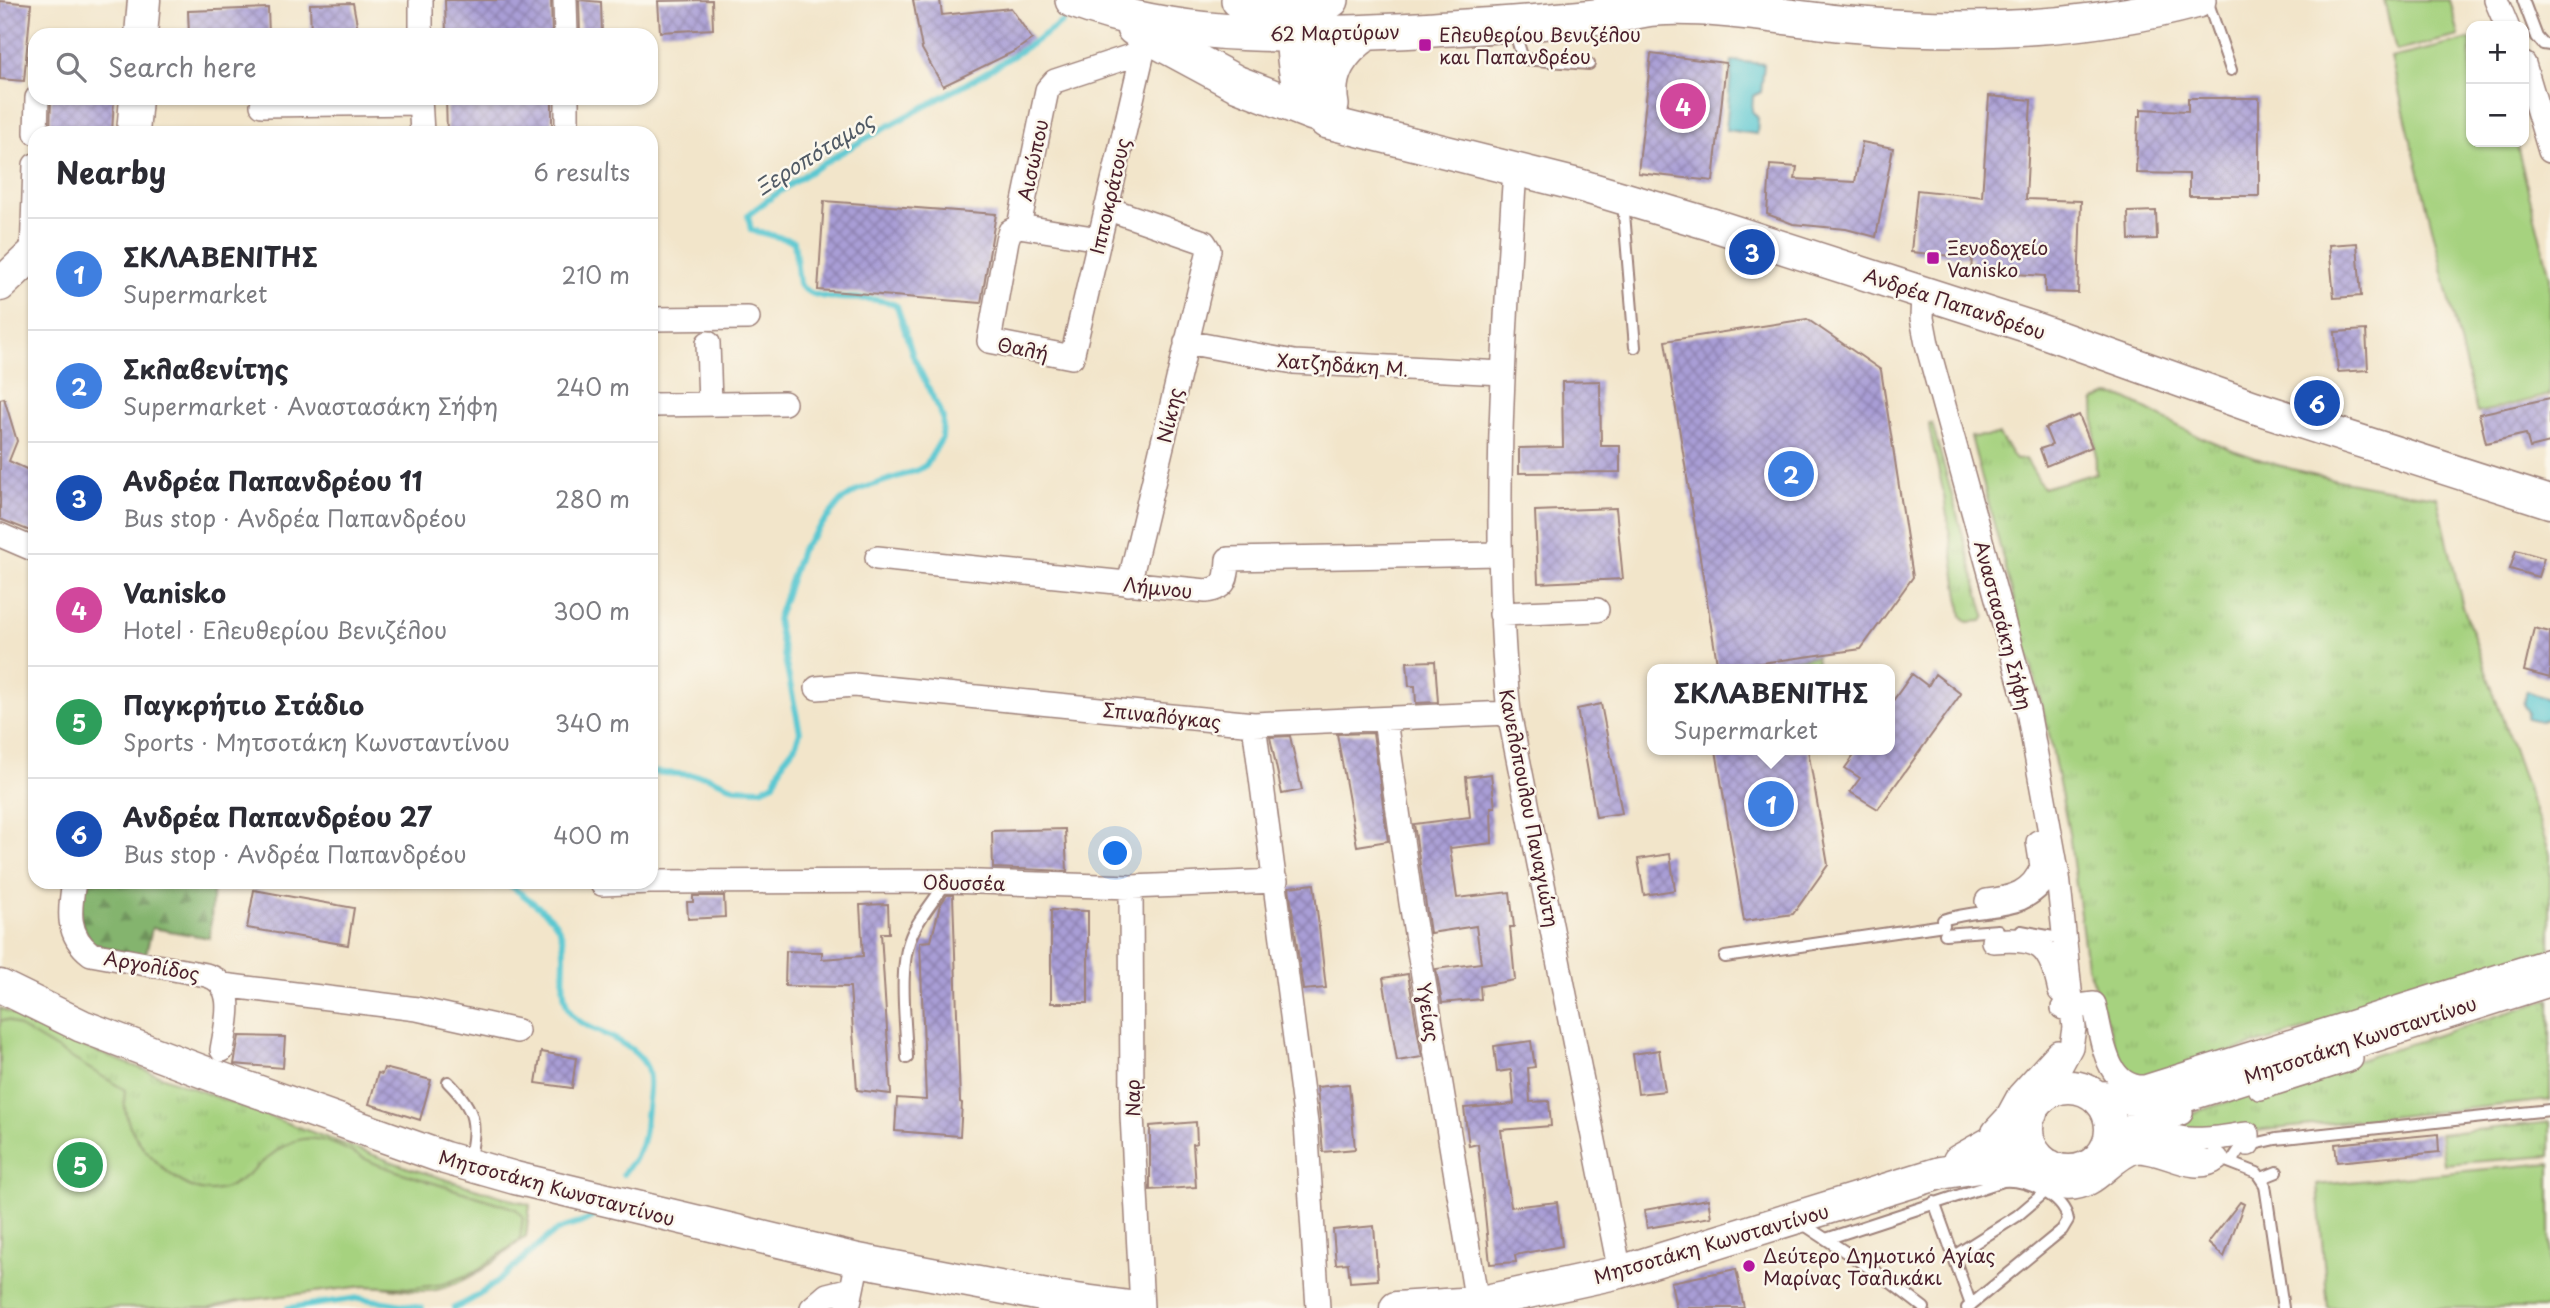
<!DOCTYPE html>
<html lang="en">
<head>
<meta charset="utf-8">
<style>
	:root { --surface:#fff; --page:#f2f2f3; --text:#2b2b33; --muted:#7c7c81; --line:#e1e1e2; --accent:#111827 }
	body { margin:0; font-family:"Playpen Sans",sans-serif; background:var(--page); color:var(--text) }
	.controls { position:absolute; right:21px; top:21px; display:grid; overflow:hidden; border-radius:14px; box-shadow:0 2px 5px #0004 }
	.controls button { width:63px; height:63px; display:grid; place-items:center; padding:0; border:0; border-bottom:2px solid var(--line); background:var(--surface); color:var(--text); font:35px sans-serif }
	.you { position:absolute; left:1116px; top:854px; width:24px; height:24px; margin:-18px; border:5px solid #fff; border-radius:50%; background:#1a73e8; box-shadow:0 0 0 10px #1a73e833 }
	.badge { display:grid; place-items:center; width:46px; height:46px; border-radius:50%; background:var(--accent); color:#fff; font-size:23px; font-weight:700 }
	.pin { position:absolute; translate:-50% -50%; border:4px solid #fff; box-shadow:0 2px 7px #0006 }
	.popup { position:absolute; left:1647px; top:664px; width:248px; height:91px; box-sizing:border-box; display:grid; place-content:center; border-radius:14px; background:var(--surface); filter:drop-shadow(0 2px 5px #0005); font-size:23px; white-space:nowrap; color:var(--muted) }
	.popup b { font-size:26px; color:var(--text) }
	.popup::after { content:''; position:absolute; left:50%; top:100%; margin-left:-14px; border:14px solid transparent; border-top-color:var(--surface) }
	.list { margin:0; padding:0; list-style:none }
	h2 { display:flex; justify-content:space-between; align-items:center; height:91px; margin:0; padding:0 28px; font-size:30px }
	h2 small { font-size:23px; font-weight:400; color:var(--muted) }
	.list li { display:grid; grid-template-columns:46px 1fr auto; gap:21px; align-items:center; box-sizing:border-box; height:112px; padding:0 28px; border-top:2px solid var(--line) }
	.list b { display:block; font-size:26px; white-space:nowrap }
	.list p { margin:0; font-size:23px; white-space:nowrap; color:var(--muted) }
	.list em { font-size:23px; font-style:normal; color:var(--muted) }
	.icon { flex:none; width:38px; height:38px; fill:none; stroke:currentColor; stroke-width:2; stroke-linecap:round; stroke-linejoin:round }
	.map { position:relative; flex:none; width:2550px; height:1308px; overflow:hidden }
	.search { position:absolute; background:var(--surface); box-shadow:0 2px 5px #0004; left:28px; top:28px; width:630px; height:77px; display:flex; align-items:center; gap:18px; box-sizing:border-box; padding:0 24px; border-radius:21px; color:var(--muted); font-size:26px }
	.panel { position:absolute; background:var(--surface); box-shadow:0 2px 5px #0004; left:28px; top:126px; width:630px; height:763px; border-radius:21px }
	.map>svg:first-child { display:block }
	.grass { fill:url(#grass-tufts); stroke:#787855; stroke-width:2 }
	.forest { fill:url(#forest-firs); stroke:#676a4c; stroke-width:2 }
	.park { fill:url(#park-dots); stroke:#787855; stroke-width:2 }
	.pitch { fill:#a6d27f; stroke:#787855; stroke-width:2 }
	.water { fill:#5bc8d1; stroke:#52747e; stroke-width:2 }
	.lines { fill:none; stroke-linecap:round; stroke-linejoin:round }
	.stream { stroke:#5bc8d1; stroke-width:6 }
	.building { fill:url(#building-cross-hatch) }
	.lane-casing { stroke:#9e827a; stroke-width:14 }
	.street-casing { stroke:#9e827a; stroke-width:26 }
	.secondary-casing { stroke:#9e827a; stroke-width:35 }
	.primary-casing { stroke:#9e827a; stroke-width:38 }
	.lane { stroke:#fff; stroke-width:10 }
	.street { stroke:#fff; stroke-width:23 }
	.secondary { stroke:#fff; stroke-width:32 }
	.primary { stroke:#fff; stroke-width:35 }
	.poi-dot { fill:#b5179e; stroke:#fbf7ec; stroke-width:2.5 }
	.labels { text-anchor:middle; dominant-baseline:central; stroke-width:5; stroke-linejoin:round; paint-order:stroke }
	.street-label { font-size:19px; fill:#4a1f2b; stroke:#fbf7ec }
	.poi-label { font-size:19px; fill:#4a1f2b; stroke:#fbf7ec; text-anchor:start }
	.water-label { font-size:21px; font-style:italic; fill:#505a65; stroke:#fbf7ec }
</style>
</head>
<body>
<div class="map">
<svg width="2550" height="1308" viewBox="0 0 2550 1308">
	<defs>
		<pattern id="grass-tufts" width="24" height="20" patternUnits="userSpaceOnUse" patternTransform="scale(1.75)"><rect width="24" height="20" fill="#a6d27f"/><path d="M3 7l-1-3M5 7V3M7 7l1-3M15 17l-1-3M17 17v-4M19 17l1-3" fill="none" stroke="#90b46e"/></pattern>
		<pattern id="forest-firs" width="22" height="20" patternUnits="userSpaceOnUse" patternTransform="scale(1.75)"><rect width="22" height="20" fill="#84b46e"/><path d="M5 1l3.5 6h-7zM16 11l3.5 6h-7z" fill="#6e925b"/></pattern>
		<pattern id="park-dots" width="8" height="8" patternUnits="userSpaceOnUse" patternTransform="scale(1.75)"><rect width="8" height="8" fill="#a6d27f"/><path d="M2 2h.1M6 6h.1" fill="none" stroke="#90b46e" stroke-width="1.8" stroke-linecap="round"/></pattern>
		<pattern id="building-cross-hatch" width="8" height="8" patternUnits="userSpaceOnUse" patternTransform="scale(1.75)"><rect width="8" height="8" fill="#a99ed6"/><path d="M0 0l8 8M0 8l8-8" fill="none" stroke="#8c80ae"/></pattern>
	</defs>
	<rect width="100%" height="100%" fill="#fbf7ec"/>
	<filter id="ink" filterUnits="userSpaceOnUse"><feTurbulence type="fractalNoise" baseFrequency=".0143" numOctaves="2"/><feDisplacementMap in="SourceGraphic" scale="14" xChannelSelector="R" yChannelSelector="G"/><feConvolveMatrix kernelMatrix="1 2 1 2 8 2 1 2 1" color-interpolation-filters="sRGB"/></filter>
	<filter id="wash" filterUnits="userSpaceOnUse"><feTurbulence type="fractalNoise" baseFrequency=".00686" numOctaves="4" result="noise"/><feDisplacementMap in="SourceGraphic" scale="28" xChannelSelector="R" yChannelSelector="G"/><feGaussianBlur stdDeviation="1.57" result="paint"/><feColorMatrix in="noise" values="0 0 0 0 0 0 0 0 0 0 0 0 0 0 0 0 0 1.4 0 .05"/><feComposite in="paint" operator="in"/></filter>
	<g filter="url(#wash)">
		<rect width="100%" height="100%" fill="#f2e5ca"/>
		<path class="grass" d="M2108 395 2122 397C2151 410 2178 428 2208 440 2279 471 2360 486 2437 497L2462 603 2550 854V956L2129 1082 2087 966 2069 833 2048 729 1971 437 1999 435 2016 460 2026 459 2043 488 2096 473 2094 401Z
			M1932 423 1985 616 1982 621 1967 622 1962 616 1943 490 1930 433 1929 424Z
			M2550 999V1100L2208 1136 2164 1122Z
			M0 1008 84 1047 222 1099 409 1168 530 1205 526 1236C499 1258 474 1280 440 1289 418 1295 388 1286 365 1286 315 1287 259 1295 211 1308H0Z
			M2550 1122V1156L2444 1164 2440 1134Z"/>
		<path class="forest" d="M80 882H213L210 938 152 928 145 958 92 944 81 922Z"/>
		<path class="park" d="M1816 656 1818 669H1763L1762 664Z"/>
		<path class="pitch" d="M2384 0H2450L2459 36 2396 51Z
			M2471 39V142H2516L2550 277V395L2477 413 2391 58Z
			M8 1020 125 1090C122 1117 132 1136 151 1156 235 1247 256 1131 315 1139 338 1142 358 1157 379 1165 424 1181 471 1194 516 1209L523 1216 520 1240 475 1272 444 1284 414 1288 364 1286 233 1302 211 1308H0V1021Z
			M2550 1163V1308H2328L2317 1185Z"/>
		<path class="water" d="M1732 61 1764 64 1761 92 1753 96 1752 111 1758 118 1757 134 1726 130Z
			M2527 691 2550 700V718L2540 721 2527 718 2528 712 2523 704Z"/>
		<g class="lines">
			<path class="stream" d="M651 772 706 776 735 788 761 789 774 783 784 760 795 746 800 732 777 620 801 550 841 501 858 490 918 470 926 465 942 438 943 418 913 356 897 306C872 291 817 308 799 284L794 241 751 230 748 215C845 138 964 96 1062 22
				M506 882C518 892 548 912 555 922 574 948 555 982 569 1010 577 1025 600 1031 613 1038 656 1061 651 1074 646 1117 645 1130 644 1141 638 1153 634 1161 628 1167 623 1174
				M288 1308 359 1298 422 1308
				M454 1308C494 1292 521 1257 555 1232 567 1224 582 1226 594 1216"/>
		</g>
		<g id="blocks">
			<path class="building" d="M445 0H551L552 35H446Z
				M579 0 601 2 602 35H580Z
				M712 0 713 29 660 32 658 1Z
				M913 0H940L942 15 1011 8 1032 39 1015 51 943 86 922 49Z
				M0 1 31 4 24 81 0 79Z
				M353 3 359 35H311L310 4Z
				M268 8 269 35H189L188 11Z
				M1651 54 1726 63 1713 181 1638 173Z
				M1989 96 2031 100 2026 199 2081 201 2078 293 2045 292V276L1971 271 1972 258 1911 252 1917 190 1982 197Z
				M51 98H114L112 133H50Z
				M446 98H552V133H447Z
				M2188 98H2259V196H2189V174L2136 173 2138 116H2141V109L2188 111Z
				M1862 142 1893 148 1876 237 1846 229 1793 224 1767 214 1770 165 1797 167 1795 179 1855 182Z
				M824 201 996 214 981 303 818 290Z
				M2156 211 2157 239 2129 240 2128 212Z
				M2357 243 2361 296 2334 298 2329 245Z
				M1807 319 1881 370 1913 577 1861 649 1718 669 1665 341Z
				M2366 330 2368 370 2338 372 2335 332Z
				M1600 381 1601 446H1620V472L1519 473V448L1563 447 1562 382Z
				M4 398 17 441 9 461 35 473V533L0 519V399Z
				M2550 398V443L2530 448 2526 434 2486 443 2479 414Z
				M2079 415 2092 447 2046 466 2040 449 2052 445 2045 428Z
				M1616 508 1623 579 1538 583 1535 511Z
				M2516 550 2544 558 2538 577 2510 569Z
				M2534 628 2550 632V678L2524 671Z
				M1435 661 1438 702 1416 703 1415 686H1409L1407 662Z
				M1912 674 1928 686 1935 674 1961 694 1878 809 1850 792 1860 778 1845 768 1858 750H1890V705Z
				M1601 704 1622 813 1596 817 1577 709Z
				M1373 733 1388 841 1357 846 1337 734Z
				M1290 736 1302 790 1282 794 1270 737Z
				M1716 750H1808L1828 865 1793 914 1744 921Z
				M1491 774 1495 807H1491L1492 843 1450 848 1457 898 1510 892 1514 927H1510L1515 980 1480 986 1481 999 1442 1003 1436 969 1481 963 1476 926 1430 933 1414 824 1470 817 1466 777Z
				M1065 829 1067 871 993 868 992 831Z
				M1670 854 1675 890 1644 895 1638 859Z
				M1314 884 1326 988 1303 990 1289 887Z
				M254 890 354 908 348 945 247 928Z
				M947 895H953L960 1102 962 1103 960 1136 895 1131 897 1098 926 1100 920 942 931 941 940 905Z
				M693 896H724L725 917 688 919 687 902H693Z
				M888 904 889 933H881L891 1094 857 1090 850 987 785 986 786 951 822 952V959L863 956 860 905Z
				M1051 910 1088 911V1003H1051Z
				M1408 974 1422 1057 1397 1061 1383 978Z
				M239 1036 285 1037 283 1068 234 1064Z
				M1531 1041 1535 1067 1528 1068 1530 1102 1549 1101 1551 1126 1501 1130 1511 1207 1557 1202 1562 1246 1515 1255 1516 1262 1490 1264 1478 1144 1469 1146 1464 1108 1514 1104 1511 1070 1497 1072 1494 1046Z
				M1659 1050 1665 1091 1638 1094 1633 1054Z
				M541 1052 576 1058 572 1088 536 1083Z
				M384 1068 431 1080 420 1120 369 1104 378 1073 382 1074Z
				M1349 1084 1355 1149 1323 1152 1317 1087Z
				M1196 1122 1197 1143 1193 1144 1196 1187 1150 1190V1126Z
				M2438 1134 2439 1152 2337 1162 2335 1144Z
				M1708 1199 1711 1217 1647 1228 1644 1210Z
				M2240 1202 2244 1204 2224 1257 2208 1243Z
				M1374 1226 1378 1280 1350 1282 1348 1263 1336 1264 1333 1230Z
				M1736 1269 1744 1308H1676L1671 1282Z"/>
		</g>
	</g>
	<g filter="url(#ink)">
		<use href="#blocks" fill-opacity="0" stroke="#9e827a" stroke-width="2"/>
		<g class="lines">
			<defs>
				<path id="lane" d="M2207 0 2231 70
					M2523 0 2537 37 2543 44 2550 45
					M1514 30 1523 59 1589 64
					M1623 201 1635 347
					M1943 920C1986 905 2027 921 2054 876
					M2021 931 2064 939
					M1945 934 1998 930
					M1725 957 1944 925
					M907 1058C906 1022 897 964 913 932 922 914 936 898 947 881
					M448 1082C477 1111 477 1124 469 1162
					M2137 1131 2160 1142 2211 1157
					M2226 1161 2257 1173 2265 1185 2283 1308
					M2231 1162 2241 1147 2276 1139 2550 1110
					M2262 1178 2277 1172
					M1934 1202 1971 1305
					M1800 1222 1885 1278 1924 1308
					M1826 1239 2003 1181C2026 1179 2064 1196 2068 1220L2062 1230 1967 1308
					M1954 1256 2017 1216 2044 1193"/>
				<path id="street" d="M565 0 566 35
					M2496 0 2507 26
					M421 35V0
					M1143 52 1055 81 1047 90 1019 226 1010 231 1007 240 989 341 1072 357 1143 52 1146 35
					M2524 64 2550 151
					M420 98 422 133
					M567 98V133
					M262 105 420 103
					M36 133 37 98
					M1515 170C1503 351 1491 532 1509 713L1620 1272
					M1106 208 1204 242 1209 250 1129 584
					M1019 226 1099 239
					M32 256 35 165
					M1923 293 1922 318 1927 344 2028 711 2058 876 2074 1028 2071 1047 2046 1094
					M651 319 748 318
					M1186 342 1294 362 1502 373
					M708 343 710 404
					M651 405 784 403
					M0 535 35 550
					M877 558 1206 591C1227 588 1227 578 1228 559L1500 554
					M1501 614 1597 610
					M817 688 854 685 1254 724 1509 713
					M1385 720 1411 903 1477 1303
					M1254 724 1306 1123 1318 1308
					M74 882C69 911 66 935 91 954L206 975C239 984 226 1024 222 1050
					M651 882 947 881 1131 887 1276 881
					M602 884 650 882
					M1131 887 1132 1115 1142 1308
					M1987 901C2012 898 2032 893 2042 867L2038 842
					M1993 941C2040 937 2050 945 2060 991
					M223 985 417 1009 517 1031
					M2063 1008 2094 1004C2102 1034 2104 1089 2145 1087L2550 960
					M2260 1088 2351 1059
					M2181 1113 2162 1121 2161 1130C2181 1147 2224 1136 2248 1134V1144
					M1994 1131 2007 1117 2019 1095 2058 1052
					M2013 1169C2032 1171 2046 1186 2065 1188 2097 1191 2109 1160 2136 1151 2163 1149 2194 1177 2217 1159
					M812 1308 827 1295 851 1289
					M848 1308 858 1260"/>
				<path id="secondary" d="M1292 9C1293 50 1288 95 1326 122L1582 186 1710 224 2033 328 2254 407 2550 502
					M1318 9 1319 69 1329 102
					M141 35 144 0
					M133 133 136 98
					M0 285 35 252
					M0 986 82 1026 217 1077 445 1158 515 1178 858 1260 1047 1296 1137 1308
					M2027 1129a42 42 0 1 1 84 0a42 42 0 1 1-84 0Z
					M2096 1097 2171 1100
					M2102 1155 2171 1100 2550 980
					M1959 1161 2000 1138 2031 1112
					M1396 1308 1477 1303 1620 1272 1940 1173 2023 1160 2050 1166"/>
				<path id="primary" d="M1073 0C1182 41 1302 36 1417 30 1481 26 1546 23 1610 15 1625 14 1640 9 1655 8 1717 4 1786 18 1848 24 1966 34 2083 31 2198 0
					M1239 0H1331
					M1134 28 1236 83 1313 113
					M1331 105C1325 73 1341 51 1366 33"/>
			</defs>
			<use href="#lane" class="lane-casing"/>
			<use href="#street" class="street-casing"/>
			<use href="#secondary" class="secondary-casing"/>
			<use href="#primary" class="primary-casing"/>
			<use href="#lane" class="lane"/>
			<use href="#street" class="street"/>
			<use href="#secondary" class="secondary"/>
			<use href="#primary" class="primary"/>
		</g>
	</g>
	<g class="poi-dot">
		<rect x="1418" y="38" width="14" height="14" rx="3.5"/>
		<rect x="1926" y="251" width="14" height="14" rx="3.5"/>
		<circle cx="1749" cy="1266" r="7"/>
	</g>
	<g class="labels">
		<g class="street-label">
			<text transform="translate(1335 32) rotate(-1)">62 Μαρτύρων</text>
			<text transform="translate(1032 160) rotate(-78)">Αισώπου</text>
			<text transform="translate(1109 196) rotate(-77)">Ιπποκράτους</text>
			<text transform="translate(1955 303) rotate(18)">Ανδρέα Παπανδρέου</text>
			<text transform="translate(1023 348) rotate(11)">Θαλή</text>
			<text transform="translate(1343 364) rotate(4)">Χατζηδάκη Μ.</text>
			<text transform="translate(1169 415) rotate(-77)">Νίκης</text>
			<text transform="translate(1158 587) rotate(6)">Λήμνου</text>
			<text transform="translate(2004 625) rotate(75)">Αναστασάκη Σήφη</text>
			<text transform="translate(1162 715) rotate(6)">Σπιναλόγκας</text>
			<text transform="translate(1530 808) rotate(79)">Κανελόπουλου Παναγιώτη</text>
			<text transform="translate(964 882) rotate(1)">Οδυσσέα</text>
			<text transform="translate(152 965) rotate(10)">Αργολίδος</text>
			<text transform="translate(1429 1012) rotate(81)">Υγείας</text>
			<text transform="translate(2360 1039) rotate(-18)">Μητσοτάκη Κωνσταντίνου</text>
			<text transform="translate(1132 1098) rotate(-91)">Ναρ</text>
			<text transform="translate(557 1187) rotate(15)">Μητσοτάκη Κωνσταντίνου</text>
			<text transform="translate(1711 1243) rotate(-16)">Μητσοτάκη Κωνσταντίνου</text>
		</g>
		<g class="poi-label">
			<text x="1439" y="34">Ελευθερίου Βενιζέλου<tspan x="1439" dy="22">και Παπανδρέου</tspan></text>
			<text x="1947" y="247">Ξενοδοχείο<tspan x="1947" dy="22">Vanisko</tspan></text>
			<text x="1763" y="1255">Δεύτερο Δημοτικό Αγίας<tspan x="1763" dy="22">Μαρίνας Τσαλικάκι</tspan></text>
		</g>
		<g class="water-label">
			<text transform="translate(814 153) rotate(-32)">Ξεροπόταμος</text>
		</g>
	</g>
</svg>
<div class="controls">
<button>+</button>
<button>−</button>
</div>
<div class="you"></div>
<div class="pin badge" style="left:1771px;top:804px;background:#3f7fe0">1</div>
<div class="popup"><b>ΣΚΛΑΒΕΝΙΤΗΣ</b>Supermarket</div>
<div class="pin badge" style="left:1791px;top:474px;background:#3f7fe0">2</div>
<div class="pin badge" style="left:1752px;top:252px;background:#1a4fb4">3</div>
<div class="pin badge" style="left:1683px;top:106px;background:#d1479c">4</div>
<div class="pin badge" style="left:80px;top:1165px;background:#2e9e5b">5</div>
<div class="pin badge" style="left:2317px;top:403px;background:#1a4fb4">6</div>
<div class="search"><svg class="icon" aria-label="search" viewBox="0 0 24 24"><circle cx="10" cy="10" r="6"/><path d="M15 15l6 6"/></svg>Search here</div>
<section class="panel">
<h2>Nearby<small>6 results</small></h2>
<ul class="list">
<li><span class="badge" style="background:#3f7fe0">1</span><div><b>ΣΚΛΑΒΕΝΙΤΗΣ</b><p>Supermarket</p></div><em>210 m</em></li>
<li><span class="badge" style="background:#3f7fe0">2</span><div><b>Σκλαβενίτης</b><p>Supermarket · Αναστασάκη Σήφη</p></div><em>240 m</em></li>
<li><span class="badge" style="background:#1a4fb4">3</span><div><b>Ανδρέα Παπανδρέου 11</b><p>Bus stop · Ανδρέα Παπανδρέου</p></div><em>280 m</em></li>
<li><span class="badge" style="background:#d1479c">4</span><div><b>Vanisko</b><p>Hotel · Ελευθερίου Βενιζέλου</p></div><em>300 m</em></li>
<li><span class="badge" style="background:#2e9e5b">5</span><div><b>Παγκρήτιο Στάδιο</b><p>Sports · Μητσοτάκη Κωνσταντίνου</p></div><em>340 m</em></li>
<li><span class="badge" style="background:#1a4fb4">6</span><div><b>Ανδρέα Παπανδρέου 27</b><p>Bus stop · Ανδρέα Παπανδρέου</p></div><em>400 m</em></li>
</ul>
</section>
</div>
</body>
</html>
